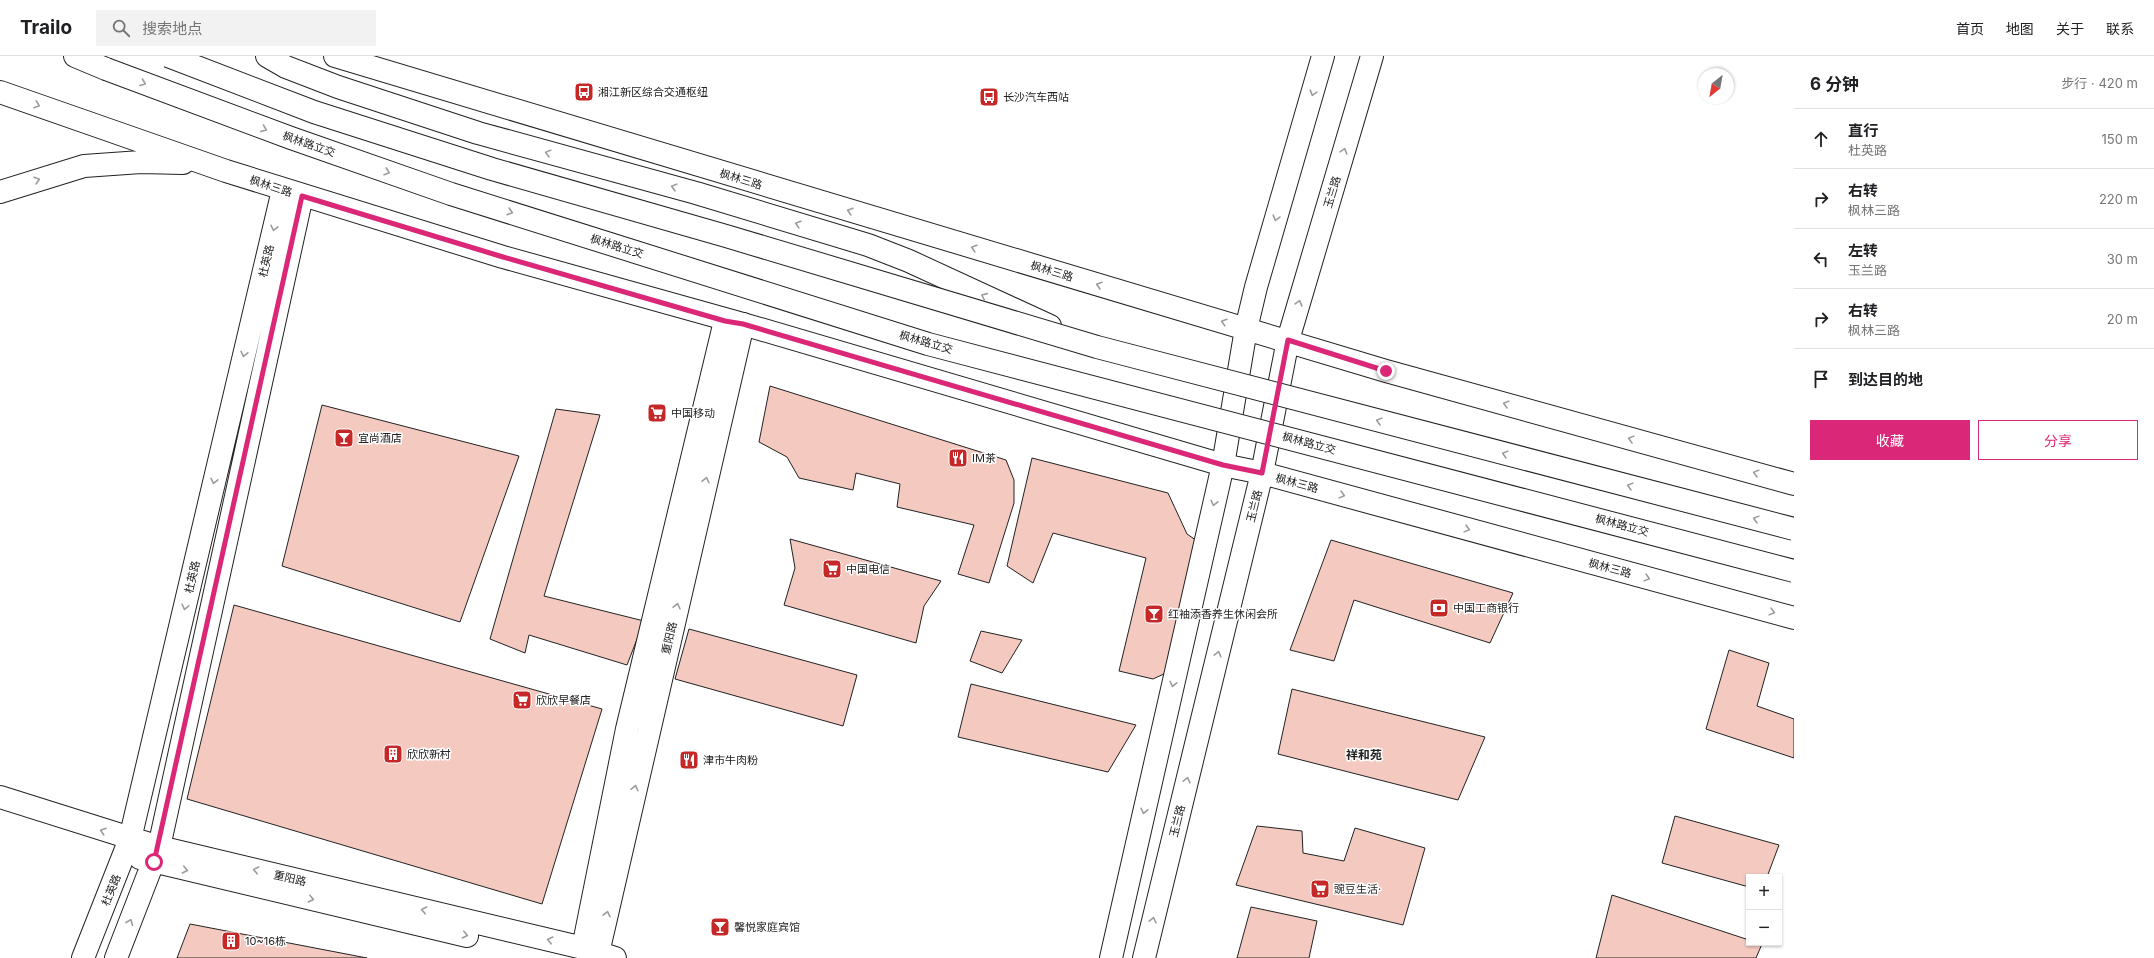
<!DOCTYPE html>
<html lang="zh">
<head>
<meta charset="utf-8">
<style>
	:root { --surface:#fff; --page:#f2f2f2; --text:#202124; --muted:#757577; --line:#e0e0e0; --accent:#db2777 }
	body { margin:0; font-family:Inter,"Noto Sans SC",sans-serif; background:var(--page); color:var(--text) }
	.controls { position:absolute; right:12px; bottom:12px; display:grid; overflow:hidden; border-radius:0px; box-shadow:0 1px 3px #0004 }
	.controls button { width:36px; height:36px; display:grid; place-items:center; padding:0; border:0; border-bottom:1px solid var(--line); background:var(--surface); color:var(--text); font:20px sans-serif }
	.compass { position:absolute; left:1698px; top:12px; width:36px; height:36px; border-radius:50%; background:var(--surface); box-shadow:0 1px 3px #0004; rotate:211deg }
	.stop { position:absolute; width:12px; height:12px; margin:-9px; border:3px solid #db2777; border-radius:50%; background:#fff }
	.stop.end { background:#db2777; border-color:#fff; box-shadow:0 1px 4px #0008 }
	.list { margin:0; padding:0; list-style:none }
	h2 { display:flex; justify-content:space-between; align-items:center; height:52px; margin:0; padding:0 16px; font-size:17px }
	h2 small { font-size:13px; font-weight:400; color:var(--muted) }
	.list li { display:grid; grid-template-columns:26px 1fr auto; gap:12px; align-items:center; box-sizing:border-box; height:60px; padding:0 16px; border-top:1px solid var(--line) }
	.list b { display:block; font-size:15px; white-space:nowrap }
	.list p { margin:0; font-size:13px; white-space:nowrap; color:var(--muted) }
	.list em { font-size:13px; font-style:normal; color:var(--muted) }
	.actions { display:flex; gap:8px; padding:12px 16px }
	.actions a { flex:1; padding:9px 0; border:1px solid var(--accent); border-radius:0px; text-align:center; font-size:14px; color:var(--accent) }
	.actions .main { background:var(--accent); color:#fff }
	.icon { flex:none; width:22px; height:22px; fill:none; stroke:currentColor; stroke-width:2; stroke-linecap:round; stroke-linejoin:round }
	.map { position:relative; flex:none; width:1794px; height:902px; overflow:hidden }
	header { display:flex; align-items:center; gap:24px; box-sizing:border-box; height:56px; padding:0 20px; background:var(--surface); border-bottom:1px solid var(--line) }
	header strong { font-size:19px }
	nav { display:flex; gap:22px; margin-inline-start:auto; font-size:14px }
	.search { width:280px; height:36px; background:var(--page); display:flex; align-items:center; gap:10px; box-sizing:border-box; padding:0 14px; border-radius:0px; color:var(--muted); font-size:15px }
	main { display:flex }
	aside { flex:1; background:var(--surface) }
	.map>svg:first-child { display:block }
	.building { fill:#f3c9c0; stroke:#222 }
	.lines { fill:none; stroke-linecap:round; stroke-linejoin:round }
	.minor-casing { stroke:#222; stroke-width:24 }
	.major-casing { stroke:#222; stroke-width:24 }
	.minor { stroke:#fff; stroke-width:22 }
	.major { stroke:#fff; stroke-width:22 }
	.major-bridge-casing { stroke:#222; stroke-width:24; stroke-linecap:butt }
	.major-bridge { stroke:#fff; stroke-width:22 }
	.oneway { stroke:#9c9c9c }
	.route { stroke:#db2777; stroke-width:5 }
	.labels { text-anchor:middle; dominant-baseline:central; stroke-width:3; stroke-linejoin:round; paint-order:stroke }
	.poi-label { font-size:11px; fill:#222; stroke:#fff; text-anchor:start }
	.street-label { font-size:11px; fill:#222; stroke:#fff }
	.neighbourhood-label { font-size:12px; font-weight:bold; fill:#222; stroke:#fff }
</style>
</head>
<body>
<header>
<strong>Trailo</strong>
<div class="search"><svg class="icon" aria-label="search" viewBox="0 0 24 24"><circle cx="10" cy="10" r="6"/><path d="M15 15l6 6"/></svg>搜索地点</div>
<nav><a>首页</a><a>地图</a><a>关于</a><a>联系</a></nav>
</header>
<main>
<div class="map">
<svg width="1794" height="902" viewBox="0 0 1794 902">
	<rect width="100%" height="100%" fill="#fff"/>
	<path class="building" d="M770 330 1006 404 1014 424V447L989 527 958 518 974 469 897 451 900 428 856 417 853 434 799 422 787 401 759 386Z
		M322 349 519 400 460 566 282 510Z
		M556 353 600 359 544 540 644 565 627 609 529 579 525 597 490 583Z
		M1032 402 1168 437 1187 478 1200 487 1166 617 1153 623 1119 615 1146 502 1053 477 1033 527 1007 510Z
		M790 483 941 525 924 550 916 587 784 549 795 512Z
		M1331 484 1513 537 1490 587 1354 544 1334 605 1290 594Z
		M234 549 602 653 542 848 187 743Z
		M689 573 857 619 843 670 675 623Z
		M981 575 1022 584 1002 617 970 605Z
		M1729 594 1769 607 1757 650 1794 663V702L1706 673Z
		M971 628 1136 669 1108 716 958 681Z
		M1292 633 1485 681 1458 744 1278 698Z
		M1675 760 1779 789 1767 821H1749V831L1662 807Z
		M1257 770 1302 775 1303 797 1344 805 1355 772 1425 792 1403 869 1236 829Z
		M1612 839 1749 884V887L1762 888 1756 902H1596Z
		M1251 851 1317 865 1309 902H1237Z
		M190 868 367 902H177Z"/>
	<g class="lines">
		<defs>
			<path id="minor" d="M267 0 286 11 338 31 478 77 696 137 868 189 909 205 1050 270
				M0 741 159 791 583 892 615 902
				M140 802 467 880
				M583 892 627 673 725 265
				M598 897 743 268
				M83 902 130 783 283 134
				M116 902 159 791 302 140"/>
			<path id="major" d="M75 0 106 13
				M335 0 1386 315 1794 428
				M0 36 226 115 503 201 743 268 1223 409 1262 417 1794 562
				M0 136 84 110 141 106 183 107
				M1111 902 1223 409 1246 273 1256 231 1323 0
				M1144 902 1262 417 1288 284 1372 0"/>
		</defs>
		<use href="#minor" class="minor-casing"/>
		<use href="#major" class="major-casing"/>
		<use href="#minor" class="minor"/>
		<use href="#major" class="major"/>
		<defs>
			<path id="major-bridge" d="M168 0 314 56 492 113 726 180 1097 291 1794 473
				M106 13 291 82 451 138 928 288 1794 515"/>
		</defs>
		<use href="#major-bridge" class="major-bridge-casing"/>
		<use href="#major-bridge" class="major-bridge"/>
	</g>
	<defs><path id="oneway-chevron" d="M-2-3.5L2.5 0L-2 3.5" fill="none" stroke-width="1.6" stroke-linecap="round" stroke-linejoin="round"/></defs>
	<g class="oneway">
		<use href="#oneway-chevron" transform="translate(143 27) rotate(21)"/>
		<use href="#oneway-chevron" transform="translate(1313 37) rotate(106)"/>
		<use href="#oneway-chevron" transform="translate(37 49) rotate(19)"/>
		<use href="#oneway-chevron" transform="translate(264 73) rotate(21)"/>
		<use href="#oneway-chevron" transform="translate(1344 95) rotate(-73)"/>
		<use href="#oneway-chevron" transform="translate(548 97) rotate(-165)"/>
		<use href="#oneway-chevron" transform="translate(387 116) rotate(19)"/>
		<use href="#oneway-chevron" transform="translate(37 124) rotate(-16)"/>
		<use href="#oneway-chevron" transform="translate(674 131) rotate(-165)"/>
		<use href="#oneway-chevron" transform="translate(850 155) rotate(-163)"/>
		<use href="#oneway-chevron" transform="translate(510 156) rotate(17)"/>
		<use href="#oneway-chevron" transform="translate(1276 162) rotate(106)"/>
		<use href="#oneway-chevron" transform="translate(798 168) rotate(-163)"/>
		<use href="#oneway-chevron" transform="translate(274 172) rotate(103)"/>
		<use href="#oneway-chevron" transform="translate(974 192) rotate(-163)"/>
		<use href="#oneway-chevron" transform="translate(1099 229) rotate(-163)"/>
		<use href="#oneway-chevron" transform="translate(984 240) rotate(-156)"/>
		<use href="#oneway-chevron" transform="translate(1299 247) rotate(-74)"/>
		<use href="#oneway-chevron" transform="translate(1224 266) rotate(-163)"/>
		<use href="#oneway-chevron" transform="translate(244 298) rotate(103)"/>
		<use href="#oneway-chevron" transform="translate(1506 348) rotate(-165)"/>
		<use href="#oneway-chevron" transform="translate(1379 365) rotate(-165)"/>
		<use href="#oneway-chevron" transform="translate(1631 383) rotate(-165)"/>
		<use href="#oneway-chevron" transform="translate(1505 398) rotate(-165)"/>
		<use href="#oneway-chevron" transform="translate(1756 417) rotate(-165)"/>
		<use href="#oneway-chevron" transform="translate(706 424) rotate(-77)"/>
		<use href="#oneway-chevron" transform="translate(214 425) rotate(103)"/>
		<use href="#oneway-chevron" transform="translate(1630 430) rotate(-165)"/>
		<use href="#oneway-chevron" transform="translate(1342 439) rotate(15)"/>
		<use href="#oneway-chevron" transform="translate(1214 447) rotate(103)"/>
		<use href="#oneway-chevron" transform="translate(1756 463) rotate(-165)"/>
		<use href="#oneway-chevron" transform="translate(1467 473) rotate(15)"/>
		<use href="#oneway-chevron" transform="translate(1647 522) rotate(15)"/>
		<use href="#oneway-chevron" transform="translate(677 550) rotate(-77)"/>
		<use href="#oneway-chevron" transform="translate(185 551) rotate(103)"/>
		<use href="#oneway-chevron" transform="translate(1772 556) rotate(15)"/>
		<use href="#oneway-chevron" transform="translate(1218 598) rotate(-76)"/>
		<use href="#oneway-chevron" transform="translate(1173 628) rotate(103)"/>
		<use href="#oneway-chevron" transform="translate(1187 724) rotate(-76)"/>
		<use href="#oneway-chevron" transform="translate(635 732) rotate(-77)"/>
		<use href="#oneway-chevron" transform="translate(1144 755) rotate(103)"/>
		<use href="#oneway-chevron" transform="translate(103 775) rotate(-162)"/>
		<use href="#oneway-chevron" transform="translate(185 814) rotate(13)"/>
		<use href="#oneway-chevron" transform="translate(256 814) rotate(-167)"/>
		<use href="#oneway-chevron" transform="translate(311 843) rotate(13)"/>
		<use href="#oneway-chevron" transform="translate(424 854) rotate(-167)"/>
		<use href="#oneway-chevron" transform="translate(607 858) rotate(-77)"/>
		<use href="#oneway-chevron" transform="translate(1153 864) rotate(-76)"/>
		<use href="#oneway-chevron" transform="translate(130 866) rotate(-68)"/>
		<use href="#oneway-chevron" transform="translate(465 879) rotate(13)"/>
		<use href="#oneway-chevron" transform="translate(550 884) rotate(-167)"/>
	</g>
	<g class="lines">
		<path class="route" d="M154 806 302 140 503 201 725 265 743 268 1223 409 1262 417 1288 284 1386 315"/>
	</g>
	<defs>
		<symbol id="bus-square" viewBox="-11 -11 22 22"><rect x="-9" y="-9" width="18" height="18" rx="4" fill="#c62828" stroke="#fff"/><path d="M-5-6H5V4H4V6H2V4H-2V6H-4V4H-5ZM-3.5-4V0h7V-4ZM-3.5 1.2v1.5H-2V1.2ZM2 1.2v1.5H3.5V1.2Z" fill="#fff"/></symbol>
		<symbol id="supermarket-square" viewBox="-11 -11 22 22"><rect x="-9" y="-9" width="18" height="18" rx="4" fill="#c62828" stroke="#fff"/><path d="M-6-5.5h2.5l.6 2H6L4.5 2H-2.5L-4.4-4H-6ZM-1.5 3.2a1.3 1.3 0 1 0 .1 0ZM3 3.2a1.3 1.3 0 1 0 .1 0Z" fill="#fff"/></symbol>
		<symbol id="bar-square" viewBox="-11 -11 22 22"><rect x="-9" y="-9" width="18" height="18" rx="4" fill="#c62828" stroke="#fff"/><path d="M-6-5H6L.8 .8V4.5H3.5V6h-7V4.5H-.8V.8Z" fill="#fff"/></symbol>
		<symbol id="restaurant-square" viewBox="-11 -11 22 22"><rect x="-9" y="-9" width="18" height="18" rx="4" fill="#c62828" stroke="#fff"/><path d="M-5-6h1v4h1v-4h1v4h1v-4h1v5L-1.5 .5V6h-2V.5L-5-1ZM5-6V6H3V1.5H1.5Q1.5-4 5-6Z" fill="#fff"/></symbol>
		<symbol id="bank-square" viewBox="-11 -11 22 22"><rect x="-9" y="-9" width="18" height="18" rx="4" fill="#c62828" stroke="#fff"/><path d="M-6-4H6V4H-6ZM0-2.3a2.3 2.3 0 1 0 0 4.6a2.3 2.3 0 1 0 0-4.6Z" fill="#fff"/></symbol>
		<symbol id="building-square" viewBox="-11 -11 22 22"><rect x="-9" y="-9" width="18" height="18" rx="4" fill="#c62828" stroke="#fff"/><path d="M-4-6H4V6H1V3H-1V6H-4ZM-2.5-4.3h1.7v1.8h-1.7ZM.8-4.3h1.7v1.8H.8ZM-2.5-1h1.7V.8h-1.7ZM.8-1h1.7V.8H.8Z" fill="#fff"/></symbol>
	</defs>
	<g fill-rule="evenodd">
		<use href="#bus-square" x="573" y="25" width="22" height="22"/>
		<use href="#bus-square" x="978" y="30" width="22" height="22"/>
		<use href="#supermarket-square" x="646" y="346" width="22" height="22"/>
		<use href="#bar-square" x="333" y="371" width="22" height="22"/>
		<use href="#restaurant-square" x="947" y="391" width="22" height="22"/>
		<use href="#supermarket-square" x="821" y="502" width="22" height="22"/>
		<use href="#bank-square" x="1428" y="541" width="22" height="22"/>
		<use href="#bar-square" x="1143" y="547" width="22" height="22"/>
		<use href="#supermarket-square" x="511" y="633" width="22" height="22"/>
		<use href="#building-square" x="382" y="687" width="22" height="22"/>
		<use href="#restaurant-square" x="678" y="693" width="22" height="22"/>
		<use href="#supermarket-square" x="1309" y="822" width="22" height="22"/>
		<use href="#bar-square" x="709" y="860" width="22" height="22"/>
		<use href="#building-square" x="220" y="874" width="22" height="22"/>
	</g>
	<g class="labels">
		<g class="poi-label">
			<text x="598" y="36">湘江新区综合交通枢纽</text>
			<text x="1003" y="41">长沙汽车西站</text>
			<text x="671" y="357">中国移动</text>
			<text x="358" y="382">宜尚酒店</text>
			<text x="972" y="402">IM茶</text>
			<text x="846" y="513">中国电信</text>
			<text x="1453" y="552">中国工商银行</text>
			<text x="1168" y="558">红袖添香养生休闲会所</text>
			<text x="536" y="644">欣欣早餐店</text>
			<text x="407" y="698">欣欣新村</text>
			<text x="703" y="704">津市牛肉粉</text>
			<text x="1334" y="833">豌豆生活·</text>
			<text x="734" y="871">馨悦家庭宾馆</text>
			<text x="245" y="885">10~16栋</text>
		</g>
		<g class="street-label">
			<text transform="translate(309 88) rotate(19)">枫林路立交</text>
			<text transform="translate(741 123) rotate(17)">枫林三路</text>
			<text transform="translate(271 130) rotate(18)">枫林三路</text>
			<text transform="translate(1332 136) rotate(-73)">玉兰路</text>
			<text transform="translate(617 190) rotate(17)">枫林路立交</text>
			<text transform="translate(266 205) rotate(-77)">杜英路</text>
			<text transform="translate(1052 215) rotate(17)">枫林三路</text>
			<text transform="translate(926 286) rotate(16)">枫林路立交</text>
			<text transform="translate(1309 387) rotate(15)">枫林路立交</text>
			<text transform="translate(1297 427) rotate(15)">枫林三路</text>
			<text transform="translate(1254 450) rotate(-76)">玉兰路</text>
			<text transform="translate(1622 469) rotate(15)">枫林路立交</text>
			<text transform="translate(1610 512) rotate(15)">枫林三路</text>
			<text transform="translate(192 521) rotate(-77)">杜英路</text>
			<text transform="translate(669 582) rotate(-77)">重阳路</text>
			<text transform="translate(1177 765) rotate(-76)">玉兰路</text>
			<text transform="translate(290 822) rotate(13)">重阳路</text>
			<text transform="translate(111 834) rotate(-68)">杜英路</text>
		</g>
		<g class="neighbourhood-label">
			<text x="1364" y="698">祥和苑</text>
		</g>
	</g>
</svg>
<div class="controls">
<button>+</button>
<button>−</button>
</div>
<svg class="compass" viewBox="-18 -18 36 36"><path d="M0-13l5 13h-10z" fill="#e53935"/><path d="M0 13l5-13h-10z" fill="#757577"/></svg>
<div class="stop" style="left:154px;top:806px"></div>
<div class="stop end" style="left:1386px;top:315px"></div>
</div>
<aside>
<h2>6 分钟<small>步行 · 420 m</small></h2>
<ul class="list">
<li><svg class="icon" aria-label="ahead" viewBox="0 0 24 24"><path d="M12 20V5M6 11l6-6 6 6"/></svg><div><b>直行</b><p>杜英路</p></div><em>150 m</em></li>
<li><svg class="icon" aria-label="right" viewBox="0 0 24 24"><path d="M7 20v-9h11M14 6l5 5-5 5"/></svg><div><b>右转</b><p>枫林三路</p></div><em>220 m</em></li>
<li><svg class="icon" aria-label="left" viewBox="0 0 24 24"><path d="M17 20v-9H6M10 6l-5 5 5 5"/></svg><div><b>左转</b><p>玉兰路</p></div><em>30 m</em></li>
<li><svg class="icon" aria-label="right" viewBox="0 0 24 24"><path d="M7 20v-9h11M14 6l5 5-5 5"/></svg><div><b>右转</b><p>枫林三路</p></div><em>20 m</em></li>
<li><svg class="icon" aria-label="arrive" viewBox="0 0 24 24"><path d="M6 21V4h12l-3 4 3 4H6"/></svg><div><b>到达目的地</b></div></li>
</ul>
<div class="actions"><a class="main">收藏</a><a>分享</a></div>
</aside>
</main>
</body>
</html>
